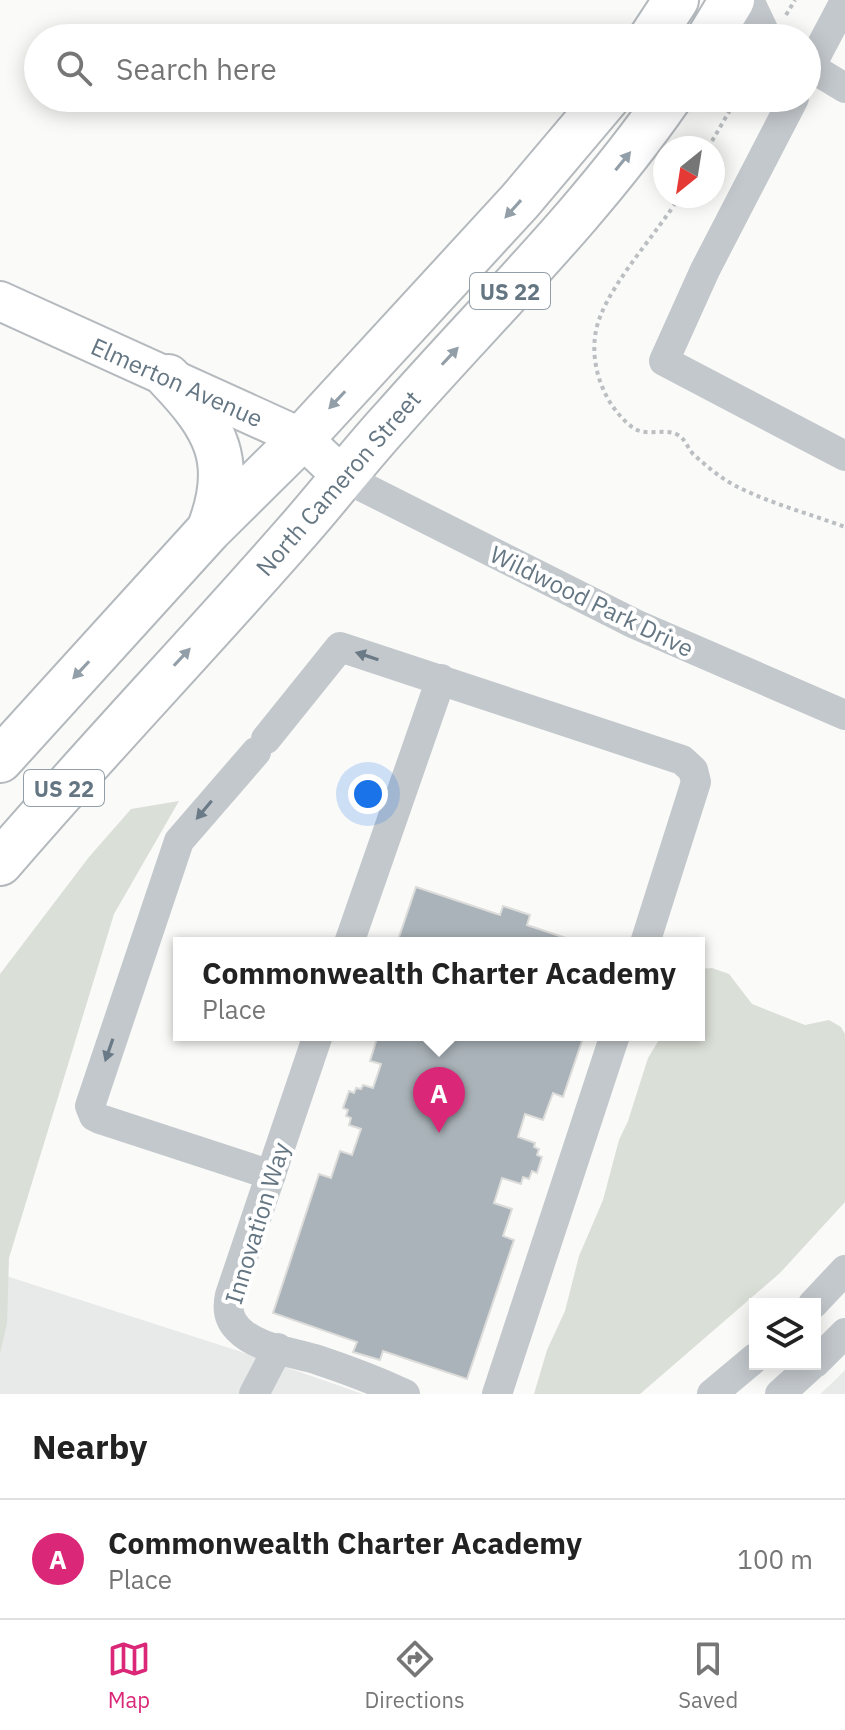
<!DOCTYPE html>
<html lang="en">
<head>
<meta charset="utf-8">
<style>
	:root { --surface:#fff; --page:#f6f6f6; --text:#222; --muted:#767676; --line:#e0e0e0; --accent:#db2777 }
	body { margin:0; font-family:"IBM Plex Sans",sans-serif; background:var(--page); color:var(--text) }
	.controls { position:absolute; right:24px; bottom:24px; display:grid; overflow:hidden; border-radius:0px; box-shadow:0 4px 20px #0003 }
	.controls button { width:72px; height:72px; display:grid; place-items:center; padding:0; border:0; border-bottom:2px solid var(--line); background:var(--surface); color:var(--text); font:40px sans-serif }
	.compass { position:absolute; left:653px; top:136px; width:72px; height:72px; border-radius:50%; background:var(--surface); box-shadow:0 4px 20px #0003; rotate:210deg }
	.you { position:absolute; left:368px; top:794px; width:28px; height:28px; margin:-20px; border:6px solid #fff; border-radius:50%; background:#1a73e8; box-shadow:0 0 0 12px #1a73e833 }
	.badge { display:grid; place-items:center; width:52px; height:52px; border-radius:50%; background:var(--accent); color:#fff; font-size:26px; font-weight:700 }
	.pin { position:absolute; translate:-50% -66px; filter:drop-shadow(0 2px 4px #0008) }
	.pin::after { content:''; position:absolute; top:42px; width:28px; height:24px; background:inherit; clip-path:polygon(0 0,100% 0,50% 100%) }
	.popup { position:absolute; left:173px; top:937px; width:532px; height:104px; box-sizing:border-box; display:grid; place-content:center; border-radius:0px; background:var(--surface); filter:drop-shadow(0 2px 6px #0005); font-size:26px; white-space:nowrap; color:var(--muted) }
	.popup b { font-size:30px; color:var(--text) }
	.popup::after { content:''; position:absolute; left:50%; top:100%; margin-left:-16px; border:16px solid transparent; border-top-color:var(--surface) }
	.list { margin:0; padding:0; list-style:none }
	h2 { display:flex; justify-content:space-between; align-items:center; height:104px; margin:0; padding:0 32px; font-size:34px }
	h2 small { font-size:26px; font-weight:400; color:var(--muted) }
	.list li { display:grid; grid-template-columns:52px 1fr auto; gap:24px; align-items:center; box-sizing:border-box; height:120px; padding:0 32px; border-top:2px solid var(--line) }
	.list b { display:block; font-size:30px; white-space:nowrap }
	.list p { margin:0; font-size:26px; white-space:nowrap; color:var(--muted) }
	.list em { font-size:26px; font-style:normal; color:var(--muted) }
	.icon { flex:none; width:44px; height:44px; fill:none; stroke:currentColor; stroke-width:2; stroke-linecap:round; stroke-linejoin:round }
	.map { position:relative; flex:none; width:845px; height:1394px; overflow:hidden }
	.search { position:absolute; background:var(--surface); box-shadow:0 4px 20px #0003; left:24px; right:24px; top:24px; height:88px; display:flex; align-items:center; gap:20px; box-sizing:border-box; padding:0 28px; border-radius:44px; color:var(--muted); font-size:30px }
	.sheet { height:224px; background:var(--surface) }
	nav { display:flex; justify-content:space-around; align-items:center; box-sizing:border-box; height:112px; border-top:2px solid var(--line); background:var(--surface); font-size:22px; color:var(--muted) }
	nav a { display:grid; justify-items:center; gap:4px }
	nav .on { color:var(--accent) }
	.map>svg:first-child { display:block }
	.built { fill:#e8e9e9 }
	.green { fill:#dadfd7 }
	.building { fill:#aab3b9; stroke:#dcdcda; stroke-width:2 }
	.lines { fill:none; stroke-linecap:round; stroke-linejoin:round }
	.major-casing { stroke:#b5babe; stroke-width:42 }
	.highway-casing { stroke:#b4b9bd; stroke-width:48 }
	.path { stroke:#bbbfc2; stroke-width:4; stroke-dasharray:4 4; stroke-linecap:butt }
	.minor { stroke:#c3c8cc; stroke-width:30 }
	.major { stroke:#fff; stroke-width:38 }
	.highway { stroke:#fff; stroke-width:44 }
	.oneway { fill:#939fa8 }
	.oneway2 { fill:#6a7a87 }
	.labels { text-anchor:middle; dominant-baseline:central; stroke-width:8; stroke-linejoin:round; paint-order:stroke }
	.shield { fill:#fff; stroke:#939fa8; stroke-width:2 }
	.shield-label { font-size:22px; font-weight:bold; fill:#657683 }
	.street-label { font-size:24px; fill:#657683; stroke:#fff }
</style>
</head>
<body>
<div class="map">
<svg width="845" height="1394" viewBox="0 0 845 1394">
	<rect width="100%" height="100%" fill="#fafaf8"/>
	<path class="built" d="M0 1274 254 1356 363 1394H0Z
		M845 1370V1394H820L830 1385Z"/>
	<path class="green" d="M179 801 114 914 9 1258 7 1323 0 1354V974L89 857 131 809Z
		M712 968 729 974 752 1004 805 1025 829 1020 841 1027 845 1034V1202L780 1273 640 1394H534L547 1350 565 1311 579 1256 603 1200 619 1140 628 1121 648 1058 662 1035H699V969Z"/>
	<path class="building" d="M416 887 500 915 503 906 530 915 527 925 581 943H397Z
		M378 1035H584L563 1097 553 1093 543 1120 525 1114 518 1137 535 1143 534 1147 539 1149 537 1155 542 1157 537 1173 532 1171 529 1179 523 1177 521 1184 502 1178 494 1203 512 1209 503 1236 514 1240 467 1379 383 1351 380 1360 353 1352 357 1342 273 1313 319 1174 331 1178 340 1151 352 1155 361 1129 349 1125 351 1118 346 1116 348 1110 343 1108 349 1091 354 1093 356 1088 361 1089 363 1085 373 1088 381 1064 370 1061Z"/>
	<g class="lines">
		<defs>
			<path id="major" d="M0 301 302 438 343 477"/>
			<path id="highway" d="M651 38 676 0
				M709 38 732 0
				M168 377C216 427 236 462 209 530
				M0 760 209 530 302 438 520 201 607 98
				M0 863C96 751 198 645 295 534 328 497 359 456 393 419 486 313 588 215 669 98"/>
		</defs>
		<use href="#major" class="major-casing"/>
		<use href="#highway" class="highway-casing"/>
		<path class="path" d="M786 15 795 0
			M708 148 737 98
			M680 196C657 233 615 278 600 317 585 355 601 403 632 427 646 438 664 427 678 435 686 440 687 447 693 454 702 462 711 470 721 477 753 499 808 513 845 527"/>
		<path class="minor" d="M749 0 767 38
			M807 65 845 88
			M807 73 845 1
			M794 98 705 270 664 361 845 456
			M343 477 635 624 845 715
			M266 739 340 647 682 760 693 770 696 782 645 943
			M256 752 179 841 90 1106 94 1116 100 1119 271 1175
			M349 943 441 679
			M318 1035 230 1295C227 1308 228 1319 238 1329 257 1349 293 1352 318 1360 348 1370 377 1381 405 1394
			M813 1304 845 1270
			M815 1363 845 1333
			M254 1394 278 1348
			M497 1394 615 1035
			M712 1394 755 1358
			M780 1394 813 1364"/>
		<use href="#major" class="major"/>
		<use href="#highway" class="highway"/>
	</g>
	<defs><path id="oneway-solid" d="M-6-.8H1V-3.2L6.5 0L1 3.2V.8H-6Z" transform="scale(2)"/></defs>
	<g class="oneway">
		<use href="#oneway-solid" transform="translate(623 161) rotate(-51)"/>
		<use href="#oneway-solid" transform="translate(513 209) rotate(132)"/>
		<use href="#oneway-solid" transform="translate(450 356) rotate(-47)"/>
		<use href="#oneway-solid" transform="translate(337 400) rotate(133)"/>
		<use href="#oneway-solid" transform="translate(182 657) rotate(-47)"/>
		<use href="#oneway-solid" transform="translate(81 670) rotate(133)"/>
	</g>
	<g class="oneway2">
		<use href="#oneway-solid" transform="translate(367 656) rotate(-162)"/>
		<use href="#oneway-solid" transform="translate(204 810) rotate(130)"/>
		<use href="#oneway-solid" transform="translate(109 1050) rotate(109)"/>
	</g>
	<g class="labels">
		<g class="shield">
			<rect x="470" y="273" width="80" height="36" rx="6"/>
			<rect x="24" y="770" width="80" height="36" rx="6"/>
		</g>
		<g class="shield-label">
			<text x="510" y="291">US 22</text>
			<text x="64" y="788">US 22</text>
		</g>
		<g class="street-label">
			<text transform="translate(177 382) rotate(24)">Elmerton Avenue</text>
			<text transform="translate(338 483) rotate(-49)">North Cameron Street</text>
			<text transform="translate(592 601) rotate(26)">Wildwood Park Drive</text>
			<text transform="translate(257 1223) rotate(-73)">Innovation Way</text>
		</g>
	</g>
</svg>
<div class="controls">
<button><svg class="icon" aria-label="layers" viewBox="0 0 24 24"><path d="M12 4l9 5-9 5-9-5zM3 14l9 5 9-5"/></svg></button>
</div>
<svg class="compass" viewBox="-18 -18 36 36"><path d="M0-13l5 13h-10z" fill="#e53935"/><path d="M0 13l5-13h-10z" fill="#767676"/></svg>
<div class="you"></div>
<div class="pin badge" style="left:439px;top:1133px">A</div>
<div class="popup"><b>Commonwealth Charter Academy</b>Place</div>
<div class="search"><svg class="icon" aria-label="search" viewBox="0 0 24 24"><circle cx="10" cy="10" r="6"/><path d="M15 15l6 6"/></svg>Search here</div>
</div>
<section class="sheet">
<h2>Nearby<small></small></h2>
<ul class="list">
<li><span class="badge">A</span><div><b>Commonwealth Charter Academy</b><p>Place</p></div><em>100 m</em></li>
</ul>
</section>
<nav>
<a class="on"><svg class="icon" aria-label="map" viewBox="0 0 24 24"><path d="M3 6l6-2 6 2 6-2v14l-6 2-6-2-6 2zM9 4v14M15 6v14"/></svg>Map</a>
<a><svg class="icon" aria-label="directions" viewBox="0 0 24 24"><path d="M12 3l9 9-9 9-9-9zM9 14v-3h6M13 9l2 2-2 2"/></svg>Directions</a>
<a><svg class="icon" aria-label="saved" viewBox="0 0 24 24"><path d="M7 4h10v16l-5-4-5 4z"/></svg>Saved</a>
</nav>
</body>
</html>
